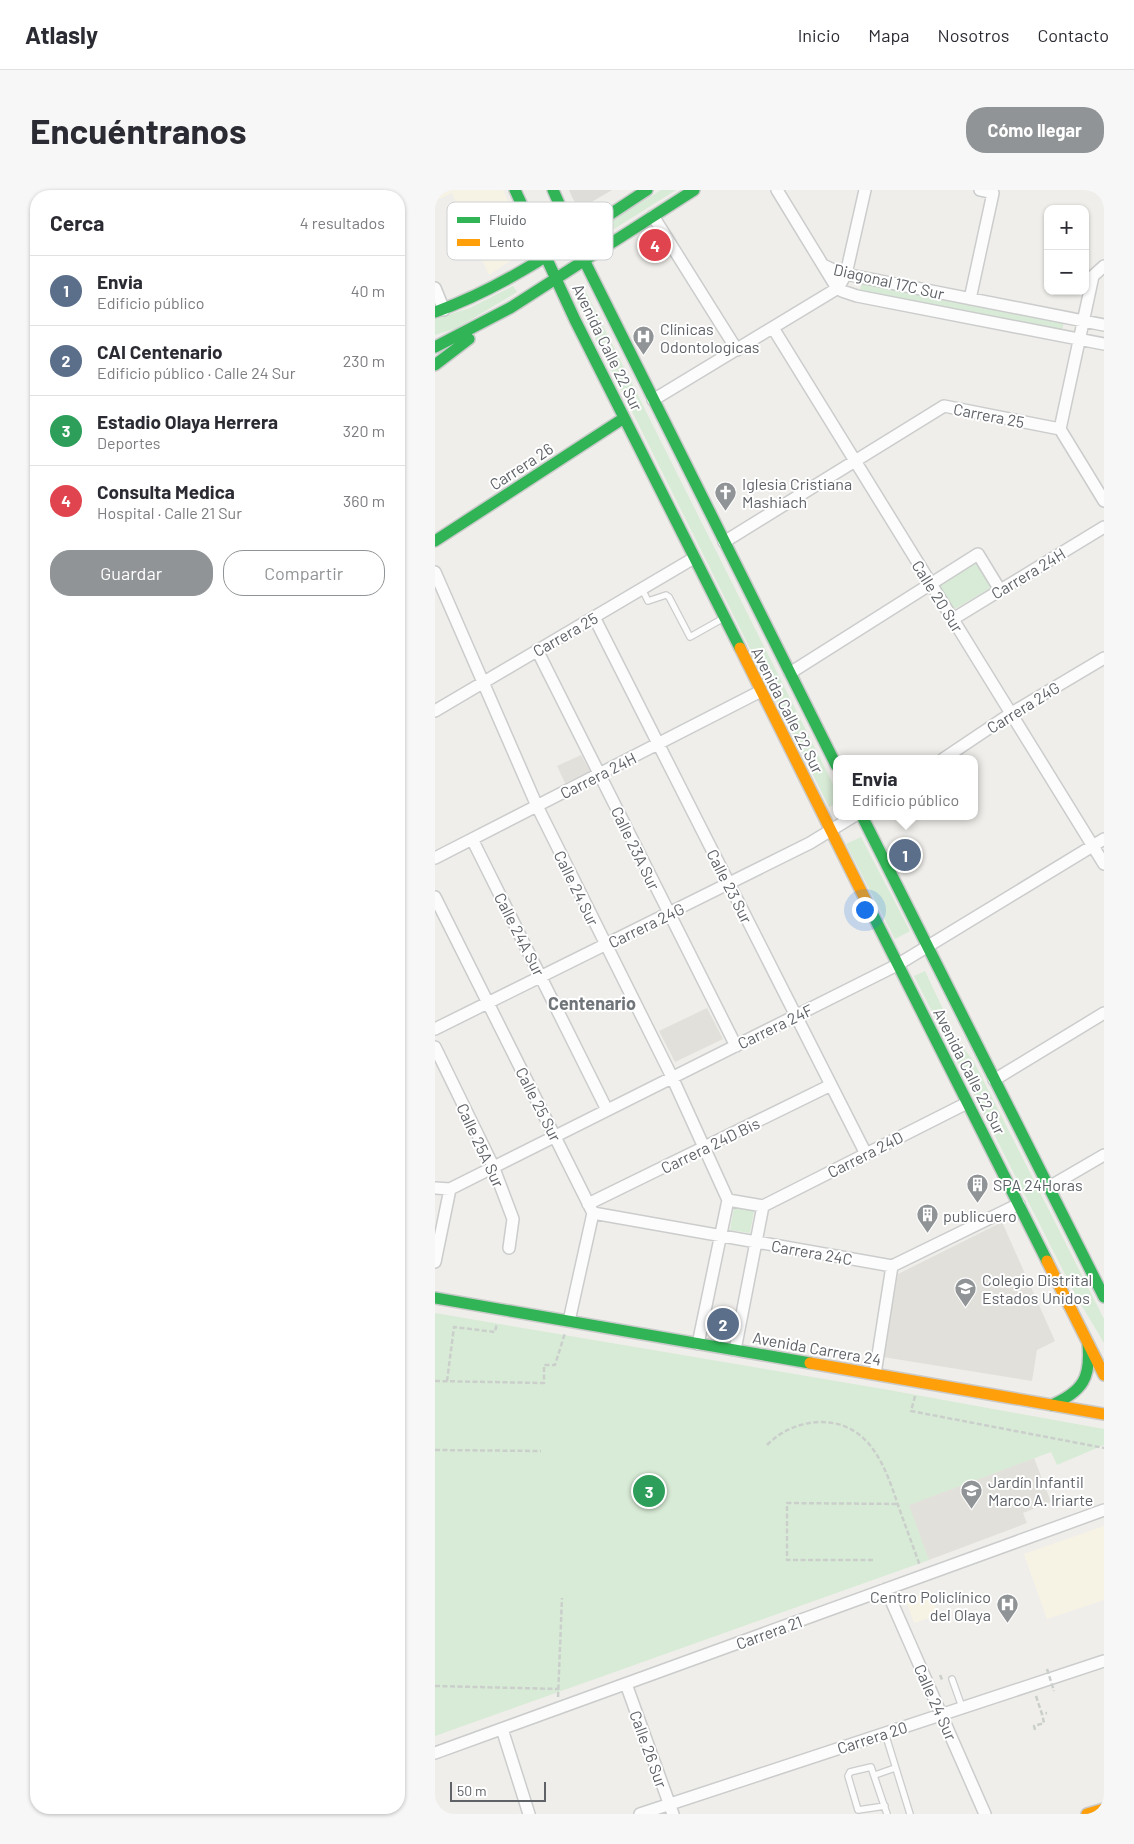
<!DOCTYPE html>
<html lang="es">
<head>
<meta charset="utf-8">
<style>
	:root { --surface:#fff; --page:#f7f7f7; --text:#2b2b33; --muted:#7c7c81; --line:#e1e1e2; --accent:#919496 }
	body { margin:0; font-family:Barlow,sans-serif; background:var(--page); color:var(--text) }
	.controls { position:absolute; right:15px; top:15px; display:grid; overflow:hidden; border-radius:10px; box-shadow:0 1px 4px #0004 }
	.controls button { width:45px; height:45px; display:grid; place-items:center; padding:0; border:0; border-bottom:1px solid var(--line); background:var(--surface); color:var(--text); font:25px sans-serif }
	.scale { position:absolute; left:15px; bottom:12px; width:96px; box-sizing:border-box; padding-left:5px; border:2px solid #5f6368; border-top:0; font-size:14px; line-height:18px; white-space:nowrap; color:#5f6368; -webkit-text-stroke:4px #fff; paint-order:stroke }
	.you { position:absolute; left:429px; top:719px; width:18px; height:18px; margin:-12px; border:4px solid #fff; border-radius:50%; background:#1a73e8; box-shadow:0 0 0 8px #1a73e833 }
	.badge { display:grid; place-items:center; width:32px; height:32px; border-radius:50%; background:var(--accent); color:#fff; font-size:16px; font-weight:700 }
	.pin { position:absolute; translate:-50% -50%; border:2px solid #fff; box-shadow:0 1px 5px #0006 }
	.popup { position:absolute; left:398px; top:565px; width:145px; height:65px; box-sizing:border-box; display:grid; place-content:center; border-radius:10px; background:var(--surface); filter:drop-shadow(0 1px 4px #0005); font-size:16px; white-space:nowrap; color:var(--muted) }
	.popup b { font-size:19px; color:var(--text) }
	.popup::after { content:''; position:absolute; left:50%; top:100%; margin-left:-10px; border:10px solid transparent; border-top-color:var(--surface) }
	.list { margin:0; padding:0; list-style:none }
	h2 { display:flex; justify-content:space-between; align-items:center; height:65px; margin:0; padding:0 20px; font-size:21px }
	h2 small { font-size:16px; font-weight:400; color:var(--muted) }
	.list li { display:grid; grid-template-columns:32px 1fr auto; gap:15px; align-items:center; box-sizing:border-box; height:70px; padding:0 20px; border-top:1px solid var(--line) }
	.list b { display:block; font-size:19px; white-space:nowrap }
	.list p { margin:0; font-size:16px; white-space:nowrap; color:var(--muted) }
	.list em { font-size:16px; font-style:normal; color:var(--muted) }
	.actions { display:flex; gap:10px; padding:15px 20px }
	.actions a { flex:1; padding:11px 0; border:1px solid var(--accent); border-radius:20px; text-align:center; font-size:18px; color:var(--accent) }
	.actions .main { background:var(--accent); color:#fff }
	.map { position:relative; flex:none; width:669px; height:1624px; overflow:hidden; border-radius:20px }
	header { display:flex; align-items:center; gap:30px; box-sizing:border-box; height:70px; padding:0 25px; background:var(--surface); border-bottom:1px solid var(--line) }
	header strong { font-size:24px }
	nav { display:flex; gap:28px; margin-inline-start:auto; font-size:18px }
	.intro { display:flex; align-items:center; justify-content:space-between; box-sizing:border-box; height:120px; padding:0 30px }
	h1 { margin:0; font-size:35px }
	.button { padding:12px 22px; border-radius:20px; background:var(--accent); color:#fff; font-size:18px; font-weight:700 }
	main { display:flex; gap:30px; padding:0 30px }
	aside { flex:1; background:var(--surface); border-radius:20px; box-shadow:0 1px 4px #0004 }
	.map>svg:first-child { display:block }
	.commercial { fill:#f7f3e4 }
	.industrial { fill:#dfddda }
	.education { fill:#e2e0da }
	.green { fill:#d8ebd6 }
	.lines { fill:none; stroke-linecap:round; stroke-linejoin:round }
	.lane-casing { stroke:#cbcccc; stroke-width:8 }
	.street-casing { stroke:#cbcccc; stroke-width:14 }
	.fast-casing { stroke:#cacacb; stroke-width:14 }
	.slow-casing { stroke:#cacacb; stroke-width:14 }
	.path { stroke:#cacfcc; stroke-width:2.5; stroke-dasharray:5 2.5; stroke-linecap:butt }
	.lane { stroke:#fdfcfc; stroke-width:5.5 }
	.street { stroke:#fdfcfc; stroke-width:11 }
	.fast { stroke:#30b455; stroke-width:11 }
	.slow { stroke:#ff9f0a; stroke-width:11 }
	.path-bridge { stroke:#cacfcc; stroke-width:2.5; stroke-dasharray:5 2.5; stroke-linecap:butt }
	.labels { text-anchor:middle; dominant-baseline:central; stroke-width:4; stroke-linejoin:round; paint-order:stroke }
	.street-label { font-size:16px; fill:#5f6368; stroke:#fff }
	.poi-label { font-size:16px; fill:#5f6368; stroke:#fff; text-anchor:start }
	.neighbourhood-label { font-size:18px; font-weight:bold; fill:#70757a; stroke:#fff }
	.key { fill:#fff; stroke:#cfd0d2; stroke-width:1 }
	.key-label { font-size:14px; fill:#5f6368 }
</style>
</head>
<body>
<header>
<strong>Atlasly</strong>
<nav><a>Inicio</a><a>Mapa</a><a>Nosotros</a><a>Contacto</a></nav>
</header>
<div class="intro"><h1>Encuéntranos</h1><a class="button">Cómo llegar</a></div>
<main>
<aside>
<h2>Cerca<small>4 resultados</small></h2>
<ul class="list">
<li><span class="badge" style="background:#5c6f8a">1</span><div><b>Envia</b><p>Edificio público</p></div><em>40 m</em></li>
<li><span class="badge" style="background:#5c6f8a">2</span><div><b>CAI Centenario</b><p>Edificio público · Calle 24 Sur</p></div><em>230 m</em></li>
<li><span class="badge" style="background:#2e9e5b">3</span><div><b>Estadio Olaya Herrera</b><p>Deportes</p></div><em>320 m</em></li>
<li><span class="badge" style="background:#e0444e">4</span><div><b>Consulta Medica</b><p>Hospital · Calle 21 Sur</p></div><em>360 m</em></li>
</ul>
<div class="actions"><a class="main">Guardar</a><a>Compartir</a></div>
</aside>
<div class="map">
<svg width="669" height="1624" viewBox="0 0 669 1624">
	<rect width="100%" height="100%" fill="#efeeea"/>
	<path class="commercial" d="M0 0H68L95 57 54 85 17 3 0 11Z
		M669 1336V1410L612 1429 589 1364Z
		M495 1401 503 1425 479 1433 471 1410Z"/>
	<path class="industrial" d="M134 0H177L143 20Z"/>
	<path class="education" d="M146 565 155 581 130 593 122 576Z
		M272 818 288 849 240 872 224 841Z
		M567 1032 620 1151 602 1160 597 1191 448 1167 463 1084Z
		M599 1268 616 1312 588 1323 592 1333 494 1370 473 1315Z"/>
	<path class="green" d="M226 0H241L152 56 149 49Z
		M427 91 629 132 627 141 425 100Z
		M78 96 82 102 22 138 0 145V129L35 118Z
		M151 102 401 600V614L394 617 141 109Z
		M542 372 557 397 518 420 503 394Z
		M426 647 475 741 460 749 411 654Z
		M490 781 522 849 539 872 669 1129V1153L641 1106 479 786Z
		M299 1017 319 1021 315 1043 295 1040Z
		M0 1123 454 1200 669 1239V1255L622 1275 616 1262 474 1315 494 1370 0 1546Z"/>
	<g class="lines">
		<defs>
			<path id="lane" d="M207 399 213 411 231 405 234 407 255 447 287 429
				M517 1489 527 1517
				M450 1543 475 1624
				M440 1585 460 1578
				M450 1616 423 1620 413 1586 415 1582 436 1577 452 1624"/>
			<path id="street" d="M342 0 400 95 407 101 422 106 669 154
				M545 0 558 3
				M218 26 302 160
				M388 75 405 83 669 135
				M0 98 9 120
				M535 109 558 3
				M338 138 669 674
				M218 210 403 98 411 84 430 0
				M625 239 658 86 669 76
				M625 239 669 311
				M289 352 509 216 625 239
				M0 382 102 616 237 887 293 1010 263 1154
				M159 427 431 964
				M518 429 669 337
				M102 460 301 856
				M355 483 543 364 565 400
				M0 521 259 368
				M508 569 575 524 669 468
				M37 649 172 920
				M0 668 326 501
				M0 707 158 1023 134 1131
				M0 839 375 653 419 626
				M0 857 58 976 78 1029 74 1058
				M559 890 669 823
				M614 997 669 965
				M0 998 15 999 462 775 669 649
				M293 1010 328 1016
				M153 1014 396 895
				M328 1016 532 913
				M158 1023 457 1076 584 1014
				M0 1072 15 999
				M300 1160 328 1016
				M440 1184 457 1076
				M451 1399 550 1624
				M191 1494 238 1624
				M67 1539 94 1624
				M0 1563 669 1320
				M205 1624 669 1471"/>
			<path id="fast" d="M80 0 140 130 305 458
				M118 0 149 70 401 575
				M0 122C77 95 144 44 212 0
				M0 157 75 118 259 0
				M0 175 34 149
				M0 351 189 228
				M427 626 669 1107
				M434 717 612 1071
				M0 1108 375 1173
				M617 1215C648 1201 656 1188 653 1154"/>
			<path id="slow" d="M305 458 434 717
				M612 1071 669 1185
				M375 1173 669 1224
				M652 1624 669 1619"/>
		</defs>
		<use href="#lane" class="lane-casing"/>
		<use href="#street" class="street-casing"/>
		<use href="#fast" class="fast-casing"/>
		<use href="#slow" class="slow-casing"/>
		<path class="path" d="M0 1191 109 1193V1175H120L130 1143
			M12 1191 19 1137 60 1142 62 1133
			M480 1206 476 1221 669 1258
			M332 1255C347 1240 366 1232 387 1232 435 1233 450 1276 463 1315 470 1335 478 1356 485 1376
			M0 1260 106 1261
			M438 1370H352V1313L463 1314
			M505 1485 508 1492
			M0 1496 124 1499
			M601 1506 607 1524 612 1523
			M123 1507 127 1408
			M600 1540 599 1536 609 1533 607 1524"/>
		<use href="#lane" class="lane"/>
		<use href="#street" class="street"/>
		<use href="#fast" class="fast"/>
		<use href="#slow" class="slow"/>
		<path class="path-bridge" d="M612 1479 619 1501"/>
	</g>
	<defs>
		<symbol id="hospital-pin" viewBox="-11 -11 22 30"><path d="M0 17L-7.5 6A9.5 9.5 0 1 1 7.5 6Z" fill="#919496" stroke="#fff"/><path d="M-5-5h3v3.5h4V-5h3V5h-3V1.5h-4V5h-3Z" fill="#fff"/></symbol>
		<symbol id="church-pin" viewBox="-11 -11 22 30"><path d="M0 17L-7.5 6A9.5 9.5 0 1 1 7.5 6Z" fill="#919496" stroke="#fff"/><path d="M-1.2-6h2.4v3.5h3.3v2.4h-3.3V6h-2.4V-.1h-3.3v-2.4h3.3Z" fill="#fff"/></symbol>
		<symbol id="building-pin" viewBox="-11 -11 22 30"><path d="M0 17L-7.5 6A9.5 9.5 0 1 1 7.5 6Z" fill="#919496" stroke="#fff"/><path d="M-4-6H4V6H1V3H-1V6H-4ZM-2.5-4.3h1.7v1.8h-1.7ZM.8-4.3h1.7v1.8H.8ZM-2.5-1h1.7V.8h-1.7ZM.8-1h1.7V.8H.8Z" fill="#fff"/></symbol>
		<symbol id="school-pin" viewBox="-11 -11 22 30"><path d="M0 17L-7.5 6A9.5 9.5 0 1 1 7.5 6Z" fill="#919496" stroke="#fff"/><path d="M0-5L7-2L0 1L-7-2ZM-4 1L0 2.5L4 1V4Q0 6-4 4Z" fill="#fff"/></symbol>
	</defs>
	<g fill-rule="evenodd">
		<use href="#hospital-pin" x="196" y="134" width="25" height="34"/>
		<use href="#church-pin" x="278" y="290" width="25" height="34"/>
		<use href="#building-pin" x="530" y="982" width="25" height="34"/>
		<use href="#building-pin" x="480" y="1012" width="25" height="34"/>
		<use href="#school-pin" x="518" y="1086" width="25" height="34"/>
		<use href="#school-pin" x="524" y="1288" width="25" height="34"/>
		<use href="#hospital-pin" x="560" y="1402" width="25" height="34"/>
	</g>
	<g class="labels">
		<g class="street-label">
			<text transform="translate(454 91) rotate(13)">Diagonal 17C Sur</text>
			<text transform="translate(173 157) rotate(64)">Avenida Calle 22 Sur</text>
			<text transform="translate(554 225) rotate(11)">Carrera 25</text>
			<text transform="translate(86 276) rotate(-33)">Carrera 26</text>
			<text transform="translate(593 383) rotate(-31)">Carrera 24H</text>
			<text transform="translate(503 406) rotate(58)">Calle 20 Sur</text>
			<text transform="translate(130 444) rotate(-30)">Carrera 25</text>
			<text transform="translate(588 517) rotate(-32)">Carrera 24G</text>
			<text transform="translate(353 520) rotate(63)">Avenida Calle 22 Sur</text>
			<text transform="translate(163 585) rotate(-27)">Carrera 24H</text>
			<text transform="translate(201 658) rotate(64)">Calle 23A Sur</text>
			<text transform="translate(295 696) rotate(63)">Calle 23 Sur</text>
			<text transform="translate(142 698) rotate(64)">Calle 24 Sur</text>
			<text transform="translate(211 735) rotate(-26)">Carrera 24G</text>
			<text transform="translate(85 744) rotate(63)">Calle 24A Sur</text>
			<text transform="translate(340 836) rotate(-26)">Carrera 24F</text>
			<text transform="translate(535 881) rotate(63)">Avenida Calle 22 Sur</text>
			<text transform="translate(104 914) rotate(63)">Calle 25 Sur</text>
			<text transform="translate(46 955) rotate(65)">Calle 25A Sur</text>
			<text transform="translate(275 955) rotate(-26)">Carrera 24D Bis</text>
			<text transform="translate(430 964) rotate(-27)">Carrera 24D</text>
			<text transform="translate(377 1062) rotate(10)">Carrera 24C</text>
			<text transform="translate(382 1158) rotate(10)">Avenida Carrera 24</text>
			<text transform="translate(334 1442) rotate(-20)">Carrera 21</text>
			<text transform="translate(501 1512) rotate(66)">Calle 24 Sur</text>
			<text transform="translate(437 1547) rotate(-18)">Carrera 20</text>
			<text transform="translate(214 1559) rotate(70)">Calle 26 Sur</text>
		</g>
		<g class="poi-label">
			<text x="225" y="138">Clínicas<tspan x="225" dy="18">Odontologicas</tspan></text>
			<text x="307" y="293">Iglesia Cristiana<tspan x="307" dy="18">Mashiach</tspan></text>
			<text x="558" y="994">SPA 24Horas</text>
			<text x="508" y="1025">publicuero</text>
			<text x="547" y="1089">Colegio Distrital<tspan x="547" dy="18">Estados Unidos</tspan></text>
			<text x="553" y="1291">Jardín Infantil<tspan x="553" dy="18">Marco A. Iriarte</tspan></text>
			<text x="556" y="1406" text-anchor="end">Centro Policlínico<tspan x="556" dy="18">del Olaya</tspan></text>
		</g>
		<g class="neighbourhood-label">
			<text x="157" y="813">Centenario</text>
		</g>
	</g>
	<rect x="12" y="12" width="166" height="58" rx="8" class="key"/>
	<rect x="22" y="27" width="23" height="6" fill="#30b455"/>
	<rect x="22" y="49" width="23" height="7" fill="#ff9f0a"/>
	<g class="key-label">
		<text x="54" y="35">Fluido</text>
		<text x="54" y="57">Lento</text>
	</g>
</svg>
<div class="controls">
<button>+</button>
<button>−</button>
</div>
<div class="scale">50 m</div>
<div class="you"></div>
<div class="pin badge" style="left:470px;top:665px;background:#5c6f8a">1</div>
<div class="popup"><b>Envia</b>Edificio público</div>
<div class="pin badge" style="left:288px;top:1134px;background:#5c6f8a">2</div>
<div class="pin badge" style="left:214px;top:1301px;background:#2e9e5b">3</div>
<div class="pin badge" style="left:220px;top:55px;background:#e0444e">4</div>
</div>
</main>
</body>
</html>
